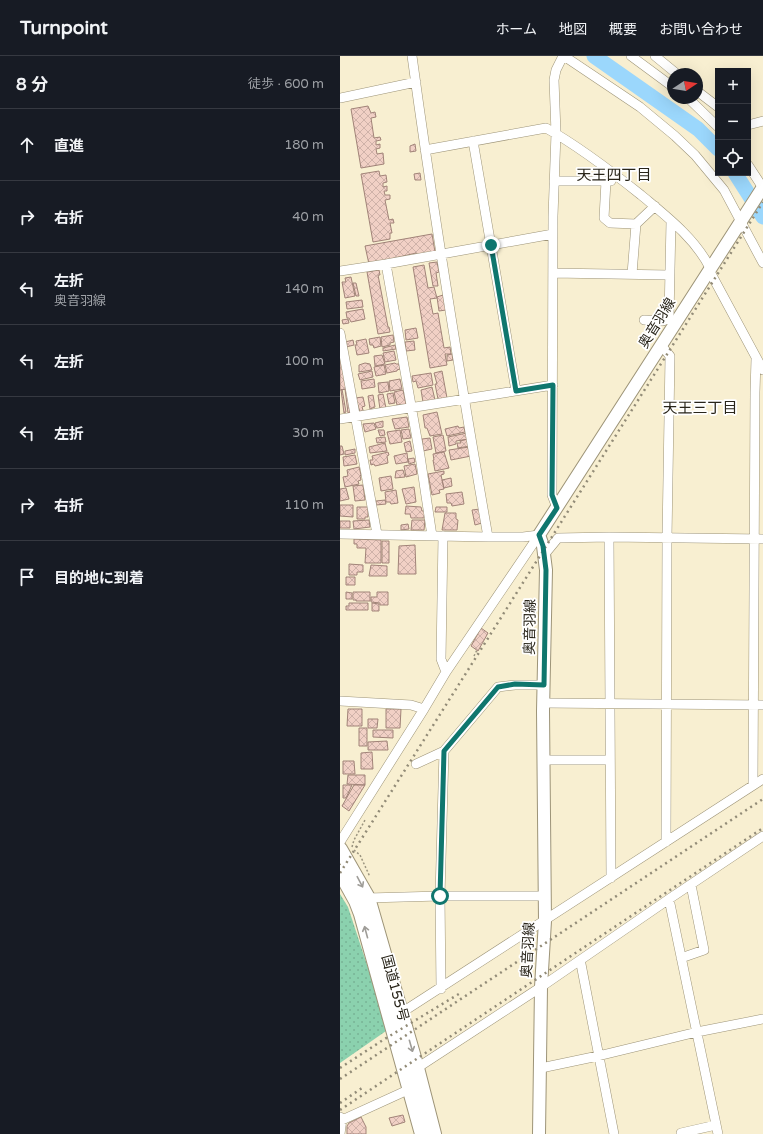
<!DOCTYPE html>
<html lang="ja">
<head>
<meta charset="utf-8">
<style>
	:root { --surface:#171b24; --page:#20242c; --text:#f1f3f6; --muted:#9ea1a6; --line:#363941 }
	body { margin:0; font-family:"Varela Round","Noto Sans JP",sans-serif; background:var(--page); color:var(--text) }
	.controls { position:absolute; right:12px; top:12px; display:grid; overflow:hidden; border-radius:0px; box-shadow:0 4px 16px #0002 }
	.controls button { width:36px; height:36px; display:grid; place-items:center; padding:0; border:0; border-bottom:1px solid var(--line); background:var(--surface); color:var(--text); font:20px sans-serif }
	.compass { position:absolute; left:327px; top:12px; width:36px; height:36px; border-radius:50%; background:var(--surface); box-shadow:0 4px 16px #0002; rotate:78deg }
	.stop { position:absolute; width:12px; height:12px; margin:-9px; border:3px solid #0f766e; border-radius:50%; background:#fff }
	.stop.end { background:#0f766e; border-color:#fff; box-shadow:0 1px 4px #0008 }
	.list { margin:0; padding:0; list-style:none }
	h2 { display:flex; justify-content:space-between; align-items:center; height:52px; margin:0; padding:0 16px; font-size:17px }
	h2 small { font-size:13px; font-weight:400; color:var(--muted) }
	.list li { display:grid; grid-template-columns:26px 1fr auto; gap:12px; align-items:center; box-sizing:border-box; height:72px; padding:0 16px; border-top:1px solid var(--line) }
	.list b { display:block; font-size:15px; white-space:nowrap }
	.list p { margin:0; font-size:13px; white-space:nowrap; color:var(--muted) }
	.list em { font-size:13px; font-style:normal; color:var(--muted) }
	.icon { flex:none; width:22px; height:22px; fill:none; stroke:currentColor; stroke-width:2; stroke-linecap:round; stroke-linejoin:round }
	.map { position:relative; flex:none; width:423px; height:1078px; overflow:hidden }
	header { display:flex; align-items:center; gap:24px; box-sizing:border-box; height:56px; padding:0 20px; background:var(--surface); border-bottom:1px solid var(--line) }
	header strong { font-size:19px }
	nav { display:flex; gap:22px; margin-inline-start:auto; font-size:14px }
	main { display:flex }
	aside { flex:1; background:var(--surface) }
	.map>svg:first-child { display:block }
	.park { fill:url(#park-dots) }
	.lines { fill:none; stroke-linecap:round; stroke-linejoin:round }
	.river { stroke:#9bd7fc; stroke-width:15 }
	.building { fill:url(#building-cross-hatch); stroke:#a18378 }
	.minor-casing { stroke:#9d9478; stroke-width:10 }
	.major-casing { stroke:#9d9478; stroke-width:14 }
	.highway-casing { stroke:#9d9478; stroke-width:16 }
	.path { stroke:#9b947f; stroke-width:1.5; stroke-dasharray:2 2; stroke-linecap:butt }
	.minor { stroke:#fff; stroke-width:9 }
	.major { stroke:#fff; stroke-width:12 }
	.highway { stroke:#fff; stroke-width:14 }
	.rail { stroke:#928b77; stroke-width:2.5; stroke-dasharray:2 4; stroke-linecap:butt }
	.oneway { stroke:#9f9d98 }
	.route { stroke:#0f766e; stroke-width:5 }
	.labels { text-anchor:middle; dominant-baseline:central; stroke-width:3.5; stroke-linejoin:round; paint-order:stroke }
	.street-label { font-size:14px; fill:#29251a; stroke:#fff }
	.neighbourhood-label { font-size:15px; fill:#29251a; stroke:#fff }
</style>
</head>
<body>
<header>
<strong>Turnpoint</strong>
<nav><a>ホーム</a><a>地図</a><a>概要</a><a>お問い合わせ</a></nav>
</header>
<main>
<aside>
<h2>8 分<small>徒歩 · 600 m</small></h2>
<ul class="list">
<li><svg class="icon" aria-label="ahead" viewBox="0 0 24 24"><path d="M12 20V5M6 11l6-6 6 6"/></svg><div><b>直進</b></div><em>180 m</em></li>
<li><svg class="icon" aria-label="right" viewBox="0 0 24 24"><path d="M7 20v-9h11M14 6l5 5-5 5"/></svg><div><b>右折</b></div><em>40 m</em></li>
<li><svg class="icon" aria-label="left" viewBox="0 0 24 24"><path d="M17 20v-9H6M10 6l-5 5 5 5"/></svg><div><b>左折</b><p>奥音羽線</p></div><em>140 m</em></li>
<li><svg class="icon" aria-label="left" viewBox="0 0 24 24"><path d="M17 20v-9H6M10 6l-5 5 5 5"/></svg><div><b>左折</b></div><em>100 m</em></li>
<li><svg class="icon" aria-label="left" viewBox="0 0 24 24"><path d="M17 20v-9H6M10 6l-5 5 5 5"/></svg><div><b>左折</b></div><em>30 m</em></li>
<li><svg class="icon" aria-label="right" viewBox="0 0 24 24"><path d="M7 20v-9h11M14 6l5 5-5 5"/></svg><div><b>右折</b></div><em>110 m</em></li>
<li><svg class="icon" aria-label="arrive" viewBox="0 0 24 24"><path d="M6 21V4h12l-3 4 3 4H6"/></svg><div><b>目的地に到着</b></div></li>
</ul>
</aside>
<div class="map">
<svg width="423" height="1078" viewBox="0 0 423 1078">
	<defs>
		<pattern id="park-dots" width="8" height="8" patternUnits="userSpaceOnUse"><rect width="8" height="8" fill="#8bd1ae"/><path d="M2 2h.1M6 6h.1" fill="none" stroke="#78b395" stroke-width="1.8" stroke-linecap="round"/></pattern>
		<pattern id="building-cross-hatch" width="8" height="8" patternUnits="userSpaceOnUse"><rect width="8" height="8" fill="#f1d0c5"/><path d="M0 0l8 8M0 8l8-8" fill="none" stroke="#cfb2a9"/></pattern>
	</defs>
	<rect width="100%" height="100%" fill="#f8efd1"/>
	<path class="park" d="M0 838 8 851 36 936 46 975 0 1007Z"/>
	<g class="lines">
		<path class="river" d="M254 0 358 73 378 93
			M395 117 423 161"/>
	</g>
	<path class="building" d="M28 50 31 57 35 56 36 61 31 62 34 82 40 81 41 84 36 85V89L40 88V92L36 93 37 98 43 97 44 108 21 112 11 53Z
		M75 88 76 95 70 96V90Z
		M39 115 40 120 46 119 47 126 43 127V131L47 130V135H44L45 139H50V143L45 144 49 164 53 163 54 167H50L52 177H50V183L33 186 21 118Z
		M80 117 81 124H75L74 118Z
		M92 178 95 196 77 200 76 197 29 208 25 190Z
		M97 206 99 216 96 217 98 230H93L89 207Z
		M84 209 88 232 94 231 97 242 90 243 93 258 98 257 104 292 110 291 111 298H105L107 309 90 312 73 211Z
		M39 214 40 219H38L48 271H49L50 276 38 278 27 216Z
		M11 221 15 240 5 242 2 226H6L5 222Z
		M13 227H16L19 240H16Z
		M103 239 106 254 99 255 97 241Z
		M22 244 23 251 7 253 6 246Z
		M23 253 25 263 11 266 9 262H7L6 256Z
		M8 263 9 267 3 268 2 264Z
		M76 272 78 282 66 284 65 274Z
		M53 279 54 286 50 287V289L42 291 41 281Z
		M40 281 41 290 34 292 33 289H30L29 283Z
		M26 283 29 297 17 299 15 289H17L16 285Z
		M13 284 14 289 6 291 5 286Z
		M74 285 75 294 66 295 65 286Z
		M55 289 56 293 43 295V292Z
		M54 295 56 304 45 306 43 297Z
		M112 298 113 304 107 305V299Z
		M0 299 7 333 0 334Z
		M42 299 45 308 35 310 34 300Z
		M25 307 30 308 32 314 19 316V309Z
		M55 307 56 308H59L60 313 57 314V315L47 317 45 309Z
		M44 309 46 318 36 320 34 311Z
		M32 315 33 321 20 324 18 318Z
		M102 315 107 342 98 343 95 328H97L94 317Z
		M91 317 93 329 78 332 76 325 73 326 72 320Z
		M34 323 35 331 22 333 21 325Z
		M60 323 62 333 50 335 49 325Z
		M48 326 49 335 39 337 38 327Z
		M92 331 95 344 83 346 81 334Z
		M2 333 6 356 4 357 1 334Z
		M5 333H7L10 356 8 357Z
		M63 334 66 348 57 349 54 336Z
		M53 337 55 347 49 348 47 338Z
		M43 338 46 352 40 353 38 339Z
		M33 339 35 351 30 353 28 340Z
		M23 341 25 350 22 351 24 357 21 358 15 342Z
		M97 356 102 378 90 380 87 372H85L83 359Z
		M67 361 69 371 55 373 52 363Z
		M43 365V371L37 372 35 367Z
		M34 367 36 373 25 376 23 368Z
		M118 370 119 372 124 371 125 376 107 380 105 373Z
		M69 373 71 382 63 383 61 374Z
		M38 374H44L45 379 40 380Z
		M60 374 62 386 50 388 47 376Z
		M127 377 128 383 116 385V388L109 390 108 381Z
		M103 379 106 395 96 397 93 381Z
		M45 381 46 386 37 387 36 382Z
		M90 382 92 393 83 395 82 383Z
		M128 383 130 390 118 392 117 387H121L120 385Z
		M70 385 72 395 66 396 64 387Z
		M45 387 47 395 30 397 29 391Z
		M0 390H2L4 398 0 399Z
		M129 391 131 400 111 404 109 394Z
		M15 393V397L5 399V395Z
		M48 396 49 399 47 400 48 407 35 410 34 408 31 409 30 404H33L32 400Z
		M104 396 109 412 95 415 93 404H94L93 398Z
		M67 397 68 406 56 408 54 400Z
		M15 399 17 408 4 410 3 401Z
		M74 402 75 406 69 408 68 403Z
		M75 408 77 418 66 421 64 410Z
		M19 411 21 419 20 420 21 424 18 425 19 428 5 431 3 421 8 420 7 414Z
		M63 414 65 421 55 422 56 415Z
		M104 415V418L101 419 104 433 99 434 100 437 92 439 88 418Z
		M51 420 53 433 41 435 39 422Z
		M111 422 112 430 104 432 102 424Z
		M23 429 25 444 15 445 13 430Z
		M74 431 76 446 66 448 62 433Z
		M6 432 9 443 0 445V433Z
		M56 434 58 447 51 448 50 446H46L45 436Z
		M122 436 124 448 112 450 111 447H107L106 438Z
		M45 444 46 448 36 449V445Z
		M0 449H13V461L0 460Z
		M66 450 81 451 82 455H85L84 462H71L70 458H65Z
		M17 451H28V461H25V463H17Z
		M96 451H107V456H95Z
		M140 453 142 467 135 469 132 454Z
		M105 457H116V463L118 464 117 474H102Z
		M29 464 30 471 14 473 13 465Z
		M72 464H85L84 474H71Z
		M0 465H10V472H0Z
		M68 468 69 473 61 474V469Z
		M14 483 41 484V507H25L26 492H17V488H14Z
		M42 485H49V507H42Z
		M75 489 76 518H58L59 490Z
		M9 508 23 509V516H17V519H9Z
		M31 509 47 510V520H29Z
		M6 521H15V529H6Z
		M6 536 12 537V543H6Z
		M13 536H30V545H16V544H13Z
		M37 536H48V549H40V547L31 546V541H37Z
		M9 547H28V554H6V550H9Z
		M32 547 39 548V555H32Z
		M141 572 148 577 138 595 131 590Z
		M8 653H22V670H7Z
		M46 653H61L60 672H46Z
		M28 663H38L37 672H28Z
		M19 672H27V690H19Z
		M33 674H53V682L33 681Z
		M47 685 48 694H28V686Z
		M32 696 33 713H21V697Z
		M3 705H14L15 718H3Z
		M8 719H25V729L7 728Z
		M3 729H12L6 742H3Z
		M14 729H25L9 755 2 750Z
		M63 1059 65 1066 52 1070 49 1062Z
		M21 1061 26 1071V1078H7V1070L9 1067Z"/>
	<g class="lines">
		<defs>
			<path id="minor" d="M72 0C94 161 120 321 148 481
				M224 0 300 51 335 80 355 99 384 134 423 207
				M291 0 333 31
				M315 0 337 18
				M357 35 378 51
				M0 42 76 26
				M348 42 378 71
				M408 69 423 65
				M133 85 176 335
				M85 94 206 72C240 91 271 115 301 139 326 160 355 182 370 212
				M408 109 423 132
				M214 125H271
				M266 125 264 162 270 167 296 168 315 150
				M331 165 329 262 335 267
				M46 208 80 400 92 480
				M369 214 423 314
				M0 215 46 208 213 178
				M213 217 329 219
				M292 218 296 168
				M304 264 323 265 329 262
				M0 277 37 478
				M321 289 330 300 327 482 326 786
				M0 363 213 329
				M217 452 212 439 213 160 216 77 214 24 216 14 223 0
				M0 478 148 481H183L199 479
				M103 480 101 603 106 616
				M269 481 271 822
				M204 499 218 482 269 481 423 483
				M0 645 71 649 84 653
				M203 647 423 649
				M203 704H270
				M76 708 104 695 158 631 175 629H204
				M413 729 415 336 416 303
				M0 786 84 653 106 616 199 479
				M28 842 100 840H205
				M329 843 378 1078
				M341 902 364 894 351 829
				M238 906 241 908 274 1078
				M101 933 100 840 104 695
				M61 957 423 723
				M77 1012 201 931 329 843 423 780
				M201 1012 258 1000 357 976 423 963
				M0 1061 2 1063 0 1078
				M0 1065 70 1033
				M341 1077 376 1069"/>
			<path id="major" d="M199 1078 201 931 205 865 203 655 206 514 203 490 199 479 423 131"/>
			<path id="highway" d="M0 793 28 842 77 1012 94 1078
				M0 816 16 845 21 858 82 1078"/>
		</defs>
		<use href="#minor" class="minor-casing"/>
		<use href="#major" class="major-casing"/>
		<use href="#highway" class="highway-casing"/>
		<path class="path" d="M134 600 137 594
			M12 791 14 784 25 764
			M14 794 20 799 30 821"/>
		<use href="#minor" class="minor"/>
		<use href="#major" class="major"/>
		<use href="#highway" class="highway"/>
		<path class="rail" d="M0 817 423 146
			M0 1012 43 984 122 936
			M0 1023 423 743
			M0 1047 22 1032
			M0 1054 423 772"/>
	</g>
	<defs><path id="oneway-shaft" d="M-6 0H5M1.5-3L5.5 0L1.5 3" fill="none" stroke-width="1.6" stroke-linecap="round" stroke-linejoin="round"/></defs>
	<g class="oneway">
		<use href="#oneway-shaft" transform="translate(20 826) rotate(62)"/>
		<use href="#oneway-shaft" transform="translate(26 876) rotate(-105)"/>
		<use href="#oneway-shaft" transform="translate(71 990) rotate(74)"/>
	</g>
	<g class="lines">
		<path class="route" d="M100 840 104 695 158 631 175 628 204 629 206 514 203 490 199 479 217 452 212 439 213 329 176 335 151 189"/>
	</g>
	<g class="labels">
		<g class="street-label">
			<text transform="translate(317 267) rotate(-58)">奥音羽線</text>
			<text transform="translate(190 571) rotate(-89)">奥音羽線</text>
			<text transform="translate(188 894) rotate(-87)">奥音羽線</text>
			<text transform="translate(55 932) rotate(75)">国道155号</text>
		</g>
		<g class="neighbourhood-label">
			<text x="274" y="119">天王四丁目</text>
			<text x="360" y="352">天王三丁目</text>
		</g>
	</g>
</svg>
<div class="controls">
<button>+</button>
<button>−</button>
<button><svg class="icon" aria-label="locate" viewBox="0 0 24 24"><circle cx="12" cy="12" r="6"/><path d="M12 2v4M12 18v4M2 12h4M18 12h4"/></svg></button>
</div>
<svg class="compass" viewBox="-18 -18 36 36"><path d="M0-13l5 13h-10z" fill="#e53935"/><path d="M0 13l5-13h-10z" fill="#9ea1a6"/></svg>
<div class="stop" style="left:100px;top:840px"></div>
<div class="stop end" style="left:151px;top:189px"></div>
</div>
</main>
</body>
</html>
